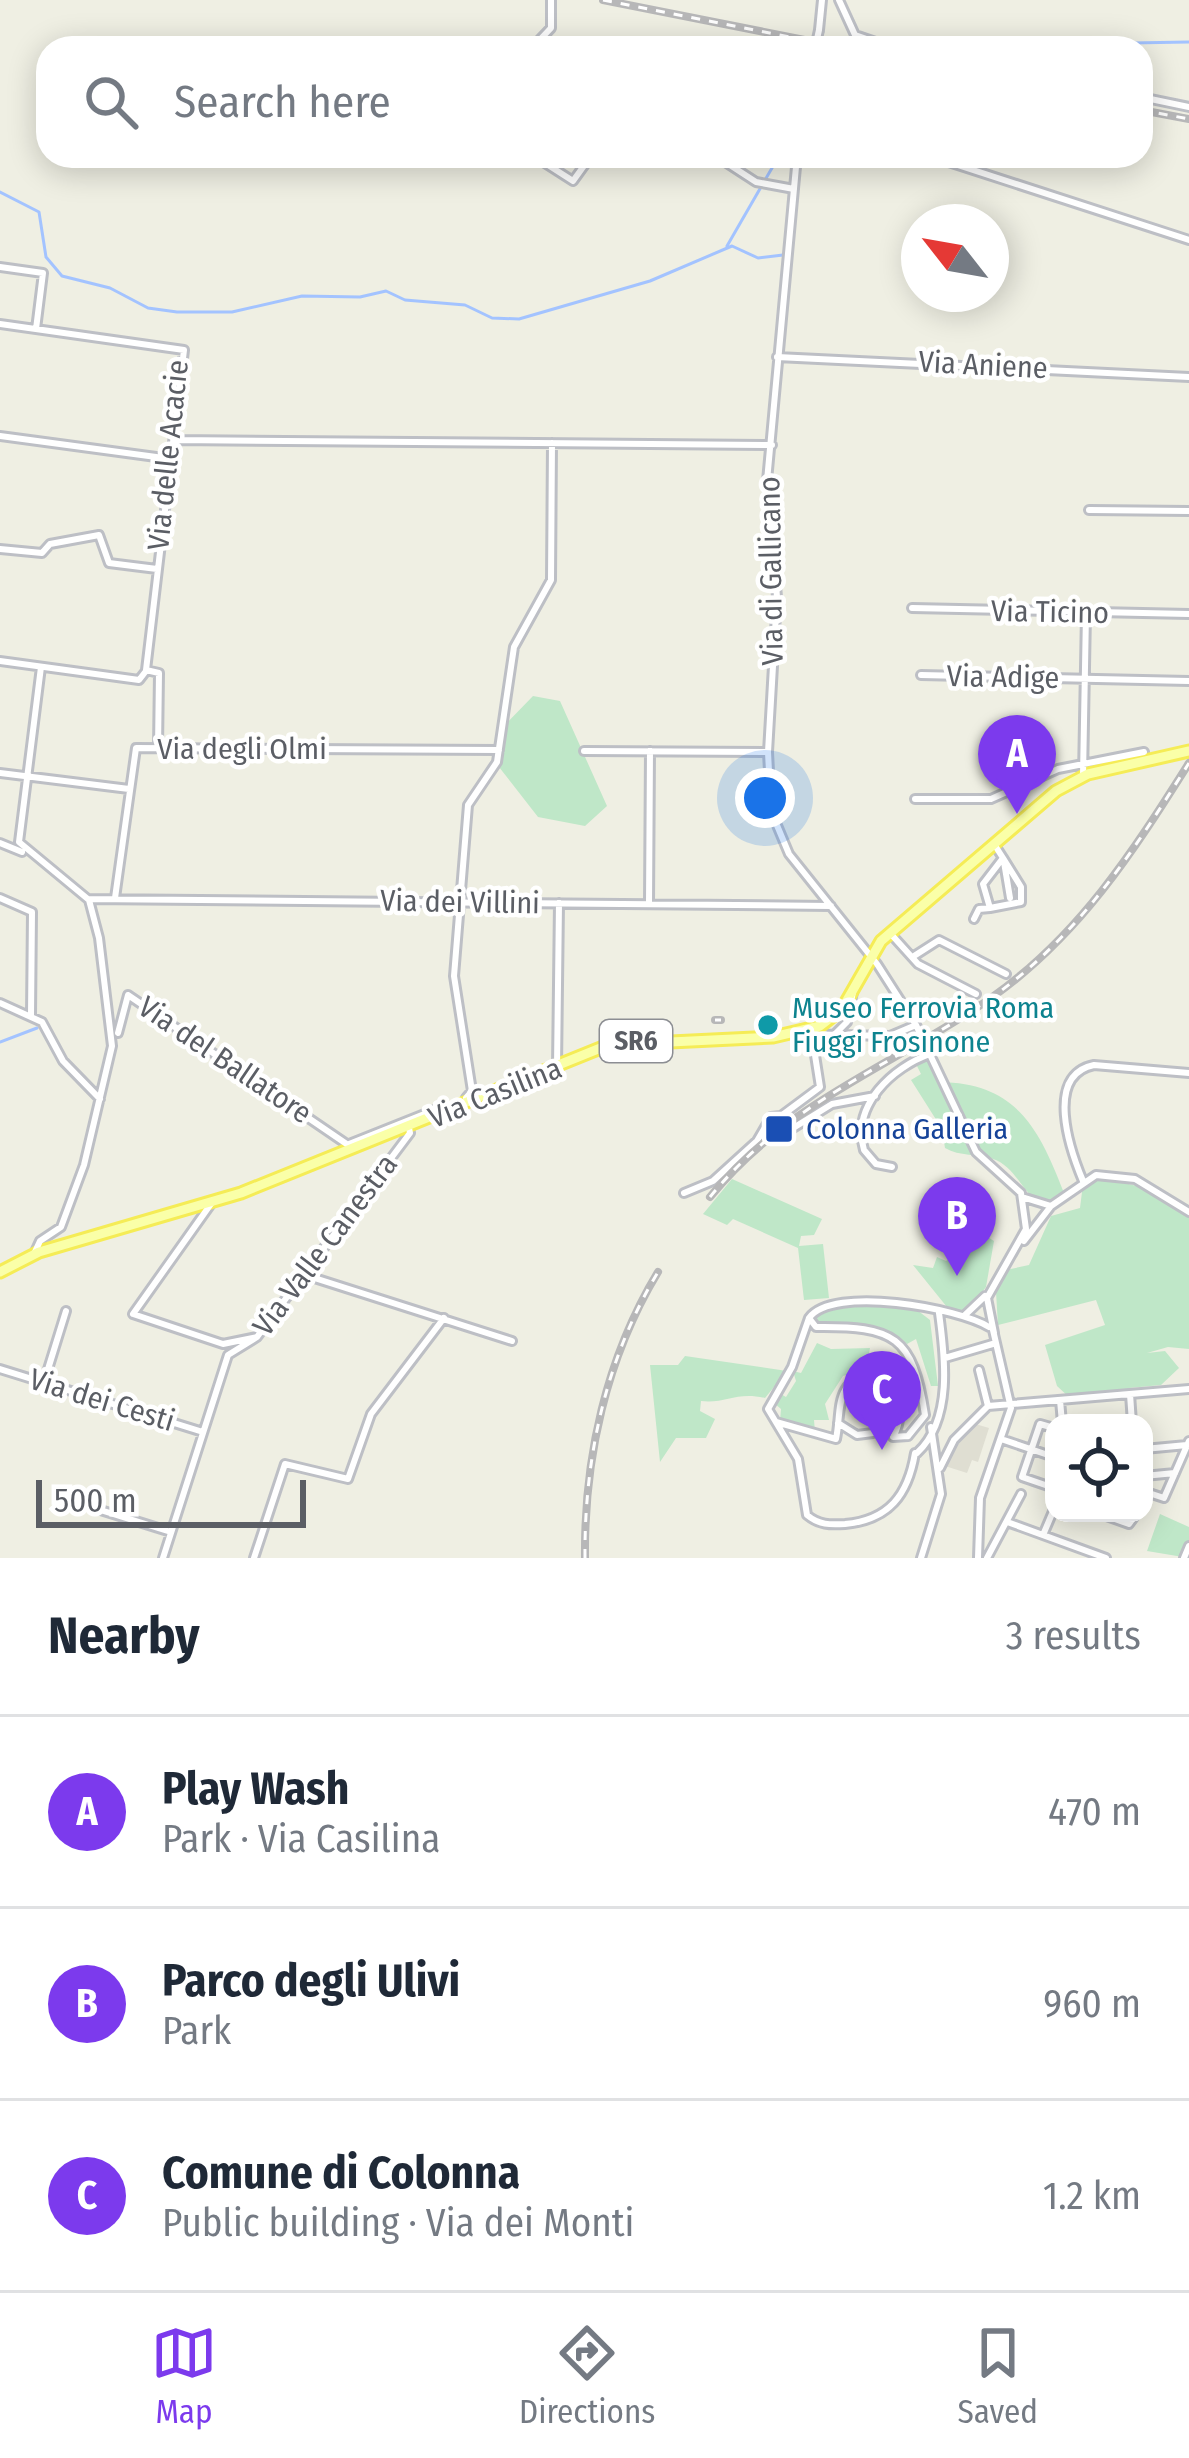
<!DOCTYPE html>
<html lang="en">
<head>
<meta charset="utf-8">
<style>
	:root { --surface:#fff; --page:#f6f6f7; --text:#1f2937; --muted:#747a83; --line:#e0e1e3; --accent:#7c3aed }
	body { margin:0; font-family:"Fira Sans Condensed",sans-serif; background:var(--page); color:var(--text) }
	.controls { position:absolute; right:36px; bottom:36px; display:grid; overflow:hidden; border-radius:24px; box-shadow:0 6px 30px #0003 }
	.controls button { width:108px; height:108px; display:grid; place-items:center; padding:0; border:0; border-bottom:3px solid var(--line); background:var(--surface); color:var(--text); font:60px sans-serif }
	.compass { position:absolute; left:901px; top:204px; width:108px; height:108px; border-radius:50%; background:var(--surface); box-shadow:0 6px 30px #0003; rotate:301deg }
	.scale { position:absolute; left:36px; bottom:30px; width:270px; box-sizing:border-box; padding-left:12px; border:6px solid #5b5e65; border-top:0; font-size:33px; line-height:42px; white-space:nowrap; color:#5b5e65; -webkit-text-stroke:9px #fff; paint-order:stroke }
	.you { position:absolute; left:765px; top:798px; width:42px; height:42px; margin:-30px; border:9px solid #fff; border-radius:50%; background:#1a73e8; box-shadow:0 0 0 18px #1a73e833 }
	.badge { display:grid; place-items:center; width:78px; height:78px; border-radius:50%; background:var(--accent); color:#fff; font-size:39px; font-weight:700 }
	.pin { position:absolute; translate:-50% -99px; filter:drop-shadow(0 3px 6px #0008) }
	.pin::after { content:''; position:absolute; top:63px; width:42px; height:36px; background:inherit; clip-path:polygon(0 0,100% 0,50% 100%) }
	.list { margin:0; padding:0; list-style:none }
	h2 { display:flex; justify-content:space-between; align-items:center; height:156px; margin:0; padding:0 48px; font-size:51px }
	h2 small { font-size:39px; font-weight:400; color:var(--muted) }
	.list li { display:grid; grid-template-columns:78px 1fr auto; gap:36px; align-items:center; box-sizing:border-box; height:192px; padding:0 48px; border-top:3px solid var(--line) }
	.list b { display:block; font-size:45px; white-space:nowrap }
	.list p { margin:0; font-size:39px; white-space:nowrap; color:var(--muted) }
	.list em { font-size:39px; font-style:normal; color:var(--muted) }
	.icon { flex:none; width:66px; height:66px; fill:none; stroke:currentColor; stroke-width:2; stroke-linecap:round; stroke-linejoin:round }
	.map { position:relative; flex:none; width:1189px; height:1558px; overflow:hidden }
	.search { position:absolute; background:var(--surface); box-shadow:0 6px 30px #0003; left:36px; right:36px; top:36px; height:132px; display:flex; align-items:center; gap:30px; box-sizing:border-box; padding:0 42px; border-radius:36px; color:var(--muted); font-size:45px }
	.sheet { height:732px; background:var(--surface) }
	nav { display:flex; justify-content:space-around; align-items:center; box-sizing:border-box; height:168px; border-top:3px solid var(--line); background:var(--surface); font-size:33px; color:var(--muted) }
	nav a { display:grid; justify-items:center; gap:6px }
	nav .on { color:var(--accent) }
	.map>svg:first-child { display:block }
	.education { fill:#dfded2 }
	.green { fill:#bfe7c8 }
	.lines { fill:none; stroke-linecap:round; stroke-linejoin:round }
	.stream { stroke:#a3c3ff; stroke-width:3 }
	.minor-casing { stroke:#bdbfc5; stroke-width:12 }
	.major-casing { stroke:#f5ec56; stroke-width:15 }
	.minor { stroke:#fff; stroke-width:6 }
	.major { stroke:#faffa8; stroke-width:9 }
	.rail-casing { stroke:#b7b7b8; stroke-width:8 }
	.rail { stroke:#fff; stroke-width:3; stroke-dasharray:9; stroke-linecap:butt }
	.minor-bridge-casing { stroke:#bdbfc5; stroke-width:12; stroke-linecap:butt }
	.minor-bridge { stroke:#fff; stroke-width:6 }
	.culture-dot { fill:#0f9aa8; stroke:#fff; stroke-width:4.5 }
	.transit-dot { fill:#1a4fb4; stroke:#fff; stroke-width:4.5 }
	.labels { text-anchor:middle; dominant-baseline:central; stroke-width:9; stroke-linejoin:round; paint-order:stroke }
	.shield { fill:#fff; stroke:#8c8e93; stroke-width:3 }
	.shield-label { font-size:27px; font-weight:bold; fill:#5b5e65 }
	.street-label { font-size:30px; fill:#5b5e65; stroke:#fff }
	.culture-label { font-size:30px; fill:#0d838f; stroke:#fff; text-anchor:start }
	.transit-label { font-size:30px; fill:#164399; stroke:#fff; text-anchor:start }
</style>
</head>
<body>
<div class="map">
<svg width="1189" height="1558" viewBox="0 0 1189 1558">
	<rect width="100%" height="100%" fill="#efefe3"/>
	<path class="education" d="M972 1423 989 1428 978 1462 972 1460 967 1473 945 1466 955 1441Z"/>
	<path class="green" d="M533 696 560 701 607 806 585 826 538 817 499 767 504 726Z
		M928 1057 940 1082C1016 1083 1039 1128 1064 1193L1044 1205C1022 1195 1017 1167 993 1159 977 1153 960 1157 945 1148L942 1129 911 1080 921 1074 915 1062Z
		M1095 1176 1137 1186 1189 1216V1349L1168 1347 1147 1353 1165 1351 1179 1368 1161 1385 1129 1388 1130 1394 1071 1399 1057 1386 1045 1345 1105 1325 1096 1300 998 1325 996 1292 1006 1270 1029 1265 1051 1216 1080 1208 1083 1184Z
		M732 1179 822 1219 814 1235 801 1236 799 1246 823 1244 829 1298 804 1300 798 1248 733 1219 727 1225 703 1214Z
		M986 1236 994 1241 986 1287 966 1314 951 1312 913 1265 933 1268 937 1257 946 1261Z
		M863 1303 917 1310 930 1320 938 1386H931L916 1339 907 1344C879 1316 847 1329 813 1323L816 1312Z
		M817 1343 831 1349 870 1348 866 1368 843 1376 825 1404 829 1420H814L815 1432 780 1421 781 1409 774 1403 779 1393 786 1397 796 1381 793 1371 801 1373Z
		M685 1356 787 1371 765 1398C737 1391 725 1404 701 1401L700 1411 715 1419 706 1438H676L660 1462 650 1365H678Z
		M1160 1514 1189 1527V1558L1147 1551Z"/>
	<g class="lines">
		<path class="stream" d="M976 48 1017 38 1072 44 1189 42
			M765 180 779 156
			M0 192 39 212 46 257 62 276 110 288 148 308 177 312H232L302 296 360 297 386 291 405 300 465 305 492 318 519 319 650 281 732 246 758 258 783 255
			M727 246 761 187
			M0 1042 37 1028"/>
		<defs>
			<path id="minor" d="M839 0 855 35 893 48
				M819 30 822 0
				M532 48 551 28V0
				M1141 97 1189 107
				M45 109H48
				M534 156 573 181 591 156
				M716 156 756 182 794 189
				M797 156 767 481 777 597 768 752 771 811 789 854 877 964 916 1025 976 1152 1021 1193 1026 1229 987 1298 994 1333
				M930 156 1189 240
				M0 267 43 273 36 329
				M0 324 184 350 146 670
				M777 357 1189 377
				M0 436 171 459
				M174 440 772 445
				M1089 510 1189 511
				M0 549 42 553 50 544 99 535 109 563 157 569
				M912 608 1189 614
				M0 661 139 680 146 671
				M146 670 159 673 158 748
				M921 675 1189 681
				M584 751 768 752
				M0 773 129 789
				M1083 776 1086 613
				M915 799H991L1058 769 1144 752
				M0 843 22 852
				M994 844 1003 858 983 884 990 908 1021 902V887L1003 858
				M1004 862 1010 898
				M0 898 32 912 31 1015
				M115 898 136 748 499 750
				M88 899 831 906
				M649 904 650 751
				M974 919 979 909 990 908
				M890 933 918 964 976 994
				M914 956 939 940 1006 974
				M0 1003 42 1022 63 1061 100 1099
				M118 1033 128 995 351 1147
				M836 1033 847 1022 853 992
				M797 1034 890 1036 916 1025
				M557 1067 559 903
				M466 1098 472 1091 454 976 468 805 497 762 514 647 551 580 552 443
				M777 1138 832 1104 875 1096
				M349 1144 442 1107
				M892 1167 876 1164 864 1150C851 1105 893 1067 930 1054
				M1083 1181C1070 1150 1044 1075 1094 1065L1189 1073
				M684 1193 713 1181 757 1141 771 1117 781 1116 820 1087 812 1036
				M1022 1197 1051 1206
				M213 1201 133 1314 223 1344 257 1337
				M1024 1241 1051 1206 1096 1175 1135 1179 1189 1212
				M34 1254 40 1241 61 1227 84 1165 112 1046 99 938 89 900 19 842 41 667
				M305 1275 512 1341
				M965 1315 985 1296
				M809 1318 792 1367 768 1409 798 1459 807 1515C819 1525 830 1525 845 1524 889 1520 908 1495 915 1453
				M809 1318 816 1327C894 1326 913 1336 925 1415L908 1436
				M809 1318C833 1285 958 1308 989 1327
				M945 1358 996 1343
				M0 1369 203 1432
				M979 1370 988 1406
				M44 1382 66 1311
				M1130 1394 1132 1423
				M1060 1400 1062 1423
				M776 1422 836 1439C842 1410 833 1379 874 1374 899 1385 906 1414 893 1437L908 1436
				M838 1423 857 1435 873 1433
				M1054 1428 1040 1424 1022 1477 1054 1488
				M1004 1440 1054 1457
				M1144 1449 1187 1445
				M917 1453C953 1420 945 1357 939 1313
				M940 1468 954 1440 988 1406 1189 1389
				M1144 1476 1175 1473
				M1144 1497 1146 1492 1164 1498 1189 1441
				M94 1508 171 1532
				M1098 1513 1129 1524 1137 1513
				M1010 1523 1106 1558
				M1043 1535 1054 1509
				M163 1558 228 1355 257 1337 410 1133 409 1128
				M254 1558 285 1464 348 1479 371 1414 444 1318
				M921 1558 941 1494 931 1427
				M978 1558 980 1498 1011 1408 993 1330
				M987 1558 1021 1494
				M1184 1558 1189 1546"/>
			<path id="major" d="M0 1272 39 1252 241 1193 608 1045 773 1037 820 1026 842 1009 881 941 1056 791 1088 774 1189 751"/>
		</defs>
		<use href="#minor" class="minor-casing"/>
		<use href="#major" class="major-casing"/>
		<use href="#minor" class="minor"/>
		<use href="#major" class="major"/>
		<defs>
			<path id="rail" d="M603 0 845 48
				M1141 110 1189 119
				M715 1020H721
				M710 1197C789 1100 892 1067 991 998 1079 936 1133 852 1189 763
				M585 1558C584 1458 606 1358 658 1272"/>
		</defs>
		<use href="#rail" class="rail-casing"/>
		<use href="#rail" class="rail"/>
		<defs>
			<path id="minor-bridge" d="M815 48 819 30"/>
		</defs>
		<use href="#minor-bridge" class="minor-bridge-casing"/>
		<use href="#minor-bridge" class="minor-bridge"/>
	</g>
	<circle class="culture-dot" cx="768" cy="1025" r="12"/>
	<rect class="transit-dot" x="764" y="1114" width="30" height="30" rx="6"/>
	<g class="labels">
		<rect class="shield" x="600" y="1020" width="72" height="42" rx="9"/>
		<g class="shield-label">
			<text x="636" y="1041">SR6</text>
		</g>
		<g class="street-label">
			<text transform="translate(983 365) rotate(3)">Via Aniene</text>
			<text transform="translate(168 455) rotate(-84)">Via delle Acacie</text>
			<text transform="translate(771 571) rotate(-91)">Via di Gallicano</text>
			<text transform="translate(1050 612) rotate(1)">Via Ticino</text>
			<text transform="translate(1003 677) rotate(1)">Via Adige</text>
			<text x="242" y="749">Via degli Olmi</text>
			<text transform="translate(460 902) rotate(1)">Via dei Villini</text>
			<text transform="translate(225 1060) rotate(34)">Via del Ballatore</text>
			<text transform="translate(495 1093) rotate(-22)">Via Casilina</text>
			<text transform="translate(325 1245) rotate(-53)">Via Valle Canestra</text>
			<text transform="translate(102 1400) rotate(17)">Via dei Cesti</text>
		</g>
		<g class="culture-label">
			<text x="792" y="1008">Museo Ferrovia Roma<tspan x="792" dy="34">Fiuggi Frosinone</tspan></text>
		</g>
		<g class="transit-label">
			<text x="806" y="1129">Colonna Galleria</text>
		</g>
	</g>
</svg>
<div class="controls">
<button><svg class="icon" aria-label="locate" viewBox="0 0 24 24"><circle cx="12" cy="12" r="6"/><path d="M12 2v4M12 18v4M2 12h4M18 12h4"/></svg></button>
</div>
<svg class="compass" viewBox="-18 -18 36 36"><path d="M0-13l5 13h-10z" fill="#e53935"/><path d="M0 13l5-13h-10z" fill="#747a83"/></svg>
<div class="scale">500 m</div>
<div class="you"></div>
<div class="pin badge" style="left:1017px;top:814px">A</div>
<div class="pin badge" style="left:957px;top:1276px">B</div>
<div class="pin badge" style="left:882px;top:1450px">C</div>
<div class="search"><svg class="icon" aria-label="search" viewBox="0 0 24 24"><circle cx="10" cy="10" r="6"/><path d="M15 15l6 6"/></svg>Search here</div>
</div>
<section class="sheet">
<h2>Nearby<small>3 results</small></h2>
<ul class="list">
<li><span class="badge">A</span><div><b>Play Wash</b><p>Park · Via Casilina</p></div><em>470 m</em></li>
<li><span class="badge">B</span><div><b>Parco degli Ulivi</b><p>Park</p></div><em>960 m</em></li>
<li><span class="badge">C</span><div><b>Comune di Colonna</b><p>Public building · Via dei Monti</p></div><em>1.2 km</em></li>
</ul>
</section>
<nav>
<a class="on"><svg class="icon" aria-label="map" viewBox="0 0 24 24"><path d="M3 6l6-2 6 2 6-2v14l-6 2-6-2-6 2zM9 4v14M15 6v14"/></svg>Map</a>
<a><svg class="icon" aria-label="directions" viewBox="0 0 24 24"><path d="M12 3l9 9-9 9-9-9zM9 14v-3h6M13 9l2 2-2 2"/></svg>Directions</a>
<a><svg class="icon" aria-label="saved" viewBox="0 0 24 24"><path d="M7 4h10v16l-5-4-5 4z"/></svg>Saved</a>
</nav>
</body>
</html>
